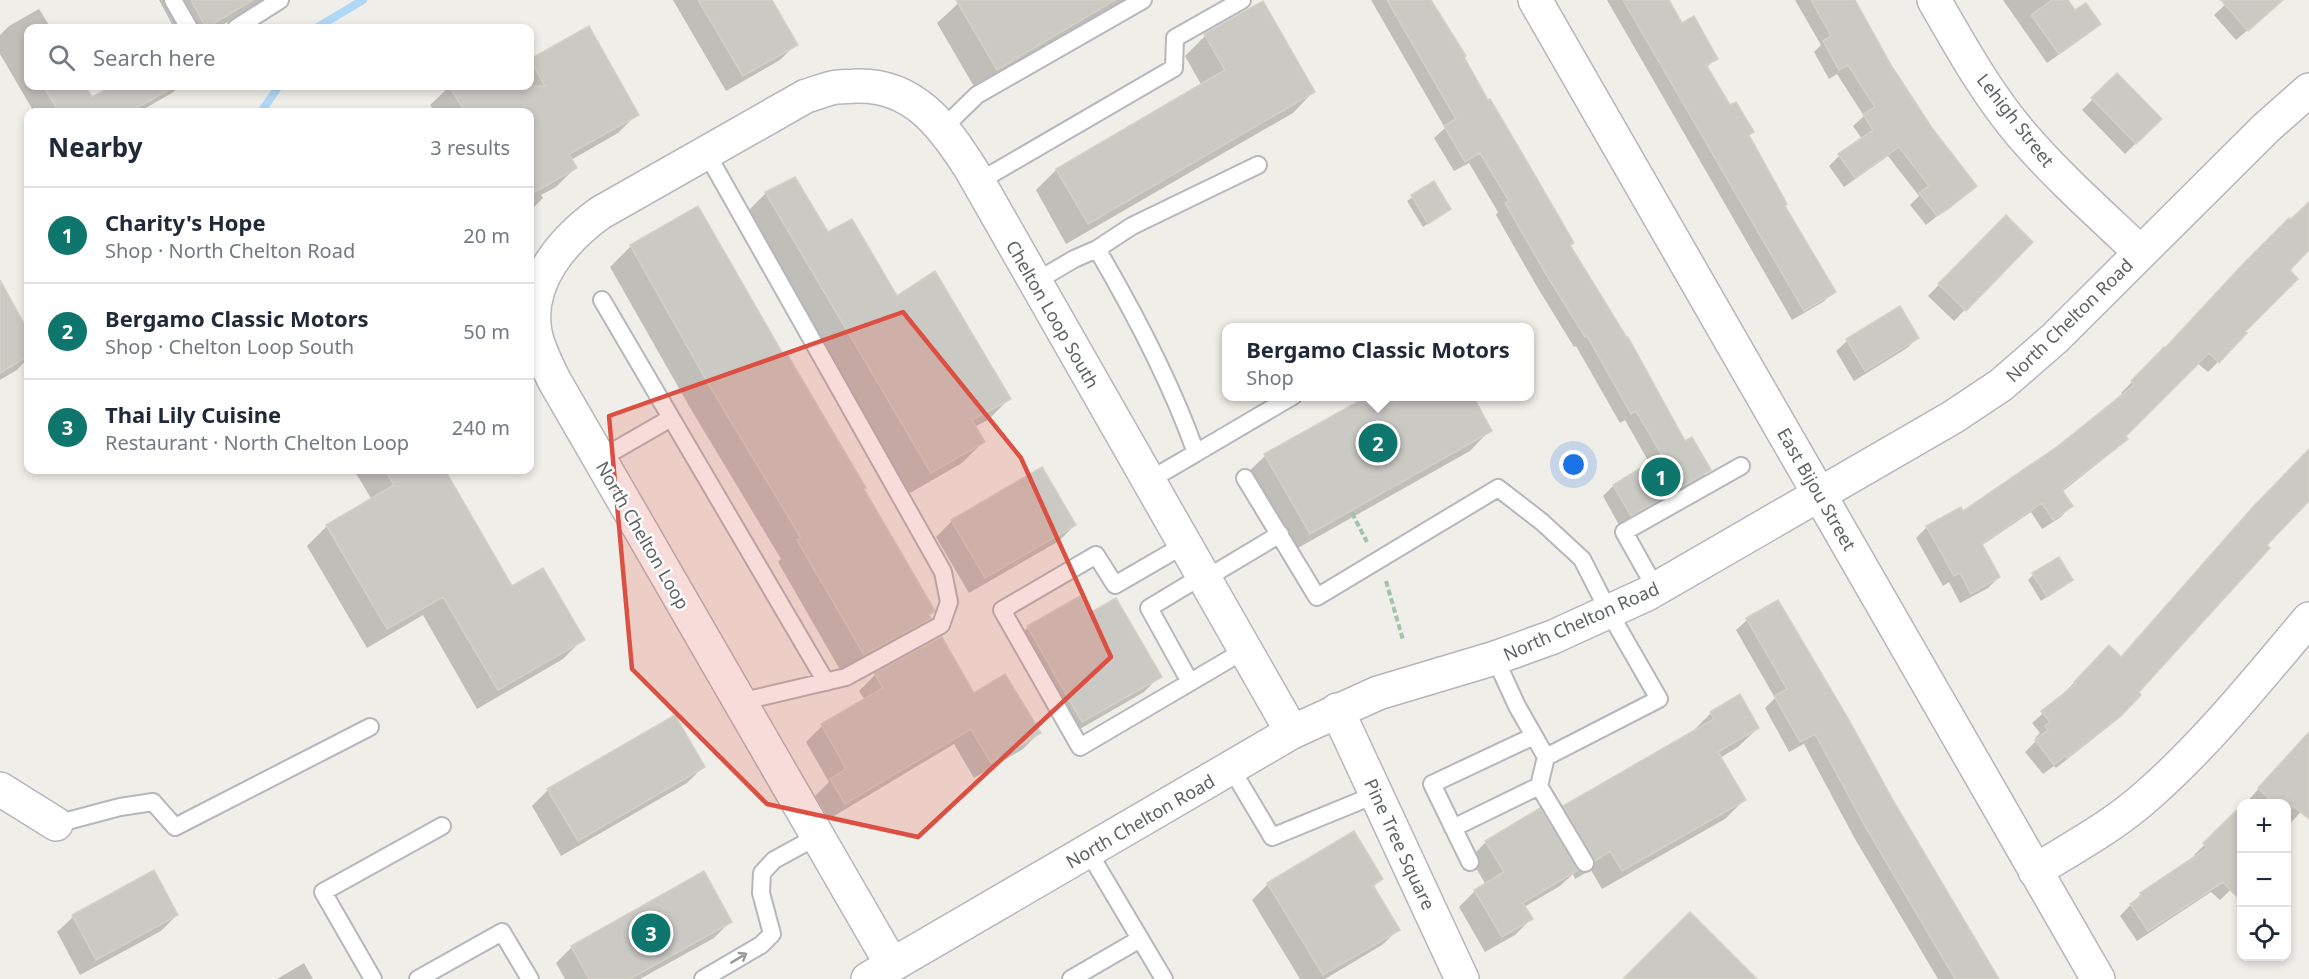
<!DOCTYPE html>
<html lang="en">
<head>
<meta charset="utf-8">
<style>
	:root { --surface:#fff; --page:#f2f2f3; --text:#1f2937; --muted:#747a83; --line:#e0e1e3; --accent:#0f766e }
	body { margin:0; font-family:"Noto Sans",sans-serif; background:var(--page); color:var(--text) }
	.controls { position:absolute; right:18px; bottom:18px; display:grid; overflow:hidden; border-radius:12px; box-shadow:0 3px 9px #0003 }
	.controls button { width:54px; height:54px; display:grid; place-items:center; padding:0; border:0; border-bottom:2px solid var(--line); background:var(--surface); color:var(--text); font:30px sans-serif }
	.you { position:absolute; left:1574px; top:465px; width:21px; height:21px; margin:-15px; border:4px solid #fff; border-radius:50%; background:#1a73e8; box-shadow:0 0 0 9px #1a73e833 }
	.badge { display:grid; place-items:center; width:39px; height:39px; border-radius:50%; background:var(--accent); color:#fff; font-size:20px; font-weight:700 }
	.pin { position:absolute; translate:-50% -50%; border:3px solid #fff; box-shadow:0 2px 6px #0006 }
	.popup { position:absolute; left:1222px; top:323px; width:312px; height:78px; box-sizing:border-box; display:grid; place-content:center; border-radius:12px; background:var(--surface); filter:drop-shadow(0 2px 4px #0005); font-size:20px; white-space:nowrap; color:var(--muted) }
	.popup b { font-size:22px; color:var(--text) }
	.popup::after { content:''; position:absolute; left:50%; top:100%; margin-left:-12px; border:12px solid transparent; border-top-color:var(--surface) }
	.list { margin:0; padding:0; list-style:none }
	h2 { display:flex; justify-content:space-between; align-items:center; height:78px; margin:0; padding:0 24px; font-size:26px }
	h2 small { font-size:20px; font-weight:400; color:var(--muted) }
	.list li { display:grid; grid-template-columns:39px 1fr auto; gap:18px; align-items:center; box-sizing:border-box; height:96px; padding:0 24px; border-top:2px solid var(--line) }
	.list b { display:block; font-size:22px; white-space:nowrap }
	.list p { margin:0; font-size:20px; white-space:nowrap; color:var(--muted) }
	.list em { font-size:20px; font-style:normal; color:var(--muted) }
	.icon { flex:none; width:33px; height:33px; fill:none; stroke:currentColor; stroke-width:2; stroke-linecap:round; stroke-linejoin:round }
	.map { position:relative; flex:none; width:2309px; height:979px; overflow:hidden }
	.search { position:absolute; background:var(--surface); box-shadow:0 3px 9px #0003; left:24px; top:24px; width:510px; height:66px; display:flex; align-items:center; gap:15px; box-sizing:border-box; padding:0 21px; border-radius:12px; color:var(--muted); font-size:22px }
	.panel { position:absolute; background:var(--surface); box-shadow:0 3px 9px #0003; left:24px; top:108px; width:510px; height:366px; border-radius:12px }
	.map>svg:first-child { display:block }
	.shadow { fill:#0003 }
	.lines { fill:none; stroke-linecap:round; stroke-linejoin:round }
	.stream { stroke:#afd7f8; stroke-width:8 }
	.building { fill:#cbc9c4; stroke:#d4d0c6; stroke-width:1.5 }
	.lane-casing { stroke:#b4b7bb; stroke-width:20 }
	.street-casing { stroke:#b4b7bb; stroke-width:36 }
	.secondary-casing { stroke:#b4b6bb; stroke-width:36 }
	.path { stroke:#a0c5ac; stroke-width:4; stroke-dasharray:6 3; stroke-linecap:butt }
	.lane { stroke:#fff; stroke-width:16 }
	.street { stroke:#fff; stroke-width:33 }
	.secondary { stroke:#fff; stroke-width:33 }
	.oneway { stroke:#97999c }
	.marked { fill:#db5042; fill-opacity:0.2; stroke:#db5042; stroke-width:4.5; stroke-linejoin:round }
	.labels { text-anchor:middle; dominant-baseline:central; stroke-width:5; stroke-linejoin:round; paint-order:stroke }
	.street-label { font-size:18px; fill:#5f6266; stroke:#fff }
</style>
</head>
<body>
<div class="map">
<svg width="2309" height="979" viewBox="0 0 2309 979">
	<rect width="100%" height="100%" fill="#f0eee8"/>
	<path class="shadow" d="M159 0H266L217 28H174Z
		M673 0H770L796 44 780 60 726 91Z
		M962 0H1127L976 90 937 23Z
		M1371 0H1430L1462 58 1572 243 1569 246 1685 443 1709 470 1699 481 1619 525 1603 496 1613 486 1650 464 1625 420 1620 423 1576 346 1574 347 1536 285 1496 215 1498 212 1469 163 1454 171 1434 138 1445 128Z
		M1607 0H1667L1681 25 1716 58 1706 68 1748 136 1783 206 1834 292 1823 302 1792 320Z
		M1795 0H1852L1890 65 1930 128 1975 186 1926 225 1910 205 1919 196 1888 156 1844 187 1829 166 1839 156 1862 139 1853 126 1864 116 1837 74 1829 79 1814 52 1821 45Z
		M2003 0H2066L2075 12 2099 24 2088 34 2047 63Z
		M2230 0H2283L2236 40 2214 15Z
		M39 9 51 28H28V86H84L92 99 115 86H180L172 93 139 112H34L0 54V35L9 26Z
		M589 28 637 114 618 133 571 160 575 168 556 187 541 195 543 198 530 211V112H435L430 105 450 86H530V61Z
		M1205 36 1313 92 1293 113 1066 244 1036 190 1056 170 1202 86 1185 56Z
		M2117 75 2160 119 2125 154 2082 110Z
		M1433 183 1449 209 1423 227 1407 201Z
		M766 193 828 234 1009 399 988 420 974 427 983 442 962 463 910 493 745 214Z
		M2309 204V250L2288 270 2243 332 2218 362 2208 372 2197 363 2124 436 2126 439 2116 449 2062 492 2071 506 2061 517 2042 529 2031 512 1981 546 1999 577 1988 588 1960 603 1949 582 1943 586 1916 538 1927 527 1962 513 2058 447 2124 395 2121 393Z
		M2006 217 2031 242 1954 321 1928 296Z
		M631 246 782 356 863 489 929 618 908 639 843 675 778 562 781 559 689 406 610 267Z
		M0 283 28 334V358L17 370 0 380Z
		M1900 308 1918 337 1907 348 1854 381 1836 351 1847 341Z
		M1371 396 1490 430 1470 451 1289 553 1244 476 1265 456Z
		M2309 450V498L2265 545 2137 692 2139 695 2108 727 2056 768 2054 766 2043 774 2025 752 2037 740 2035 738 2040 733 2032 723 2065 694 2064 693 2109 647 2121 659Z
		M354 470H443L512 588 583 639 563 659 477 709 423 615 367 648 307 546 327 526 372 500Z
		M952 521 1075 525 1059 541 969 593 936 537Z
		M2033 575 2072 580 2041 601 2028 580Z
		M1089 615 1160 676 1144 692 1066 737 1012 643 1028 627Z
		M1747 620 1996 979H1938L1855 839 1804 744 1789 752 1765 708 1775 698 1736 630Z
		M875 675 973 695 1039 733 1023 749 974 778 954 744 829 819 815 796 829 782 806 742 822 726 865 700 859 691Z
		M1711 713 1758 728 1738 747 1720 758 1744 800 1725 819 1602 889 1591 870 1575 879 1573 874 1560 886 1524 907 1531 919 1515 935 1485 952 1459 907 1475 891 1486 885 1470 858 1486 842 1547 823 1564 807 1692 732Z
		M2309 733V803L2286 828V804H2245Z
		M703 767 687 783 561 856 532 806 548 790Z
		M2242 808V879L2220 900 2211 892 2137 941 2120 916 2141 894 2196 857 2194 855Z
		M153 872 177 915 161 931 80 975 57 932 73 917Z
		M1381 879 1372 888 1398 930 1382 945 1325 979H1300L1252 900 1268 884Z
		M730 922 714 938 640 979H565L556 963 572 947Z
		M304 963 313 979H277Z"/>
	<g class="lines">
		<path class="stream" d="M316 28 363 0
			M261 112 279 86"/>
	</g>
	<path class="building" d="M191 0H253L206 28Z
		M698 0H772L798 45 743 76Z
		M956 0H1115L997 70Z
		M1387 0H1431L1466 56 1464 57 1488 100 1490 99 1526 160 1574 243 1570 245 1627 338 1628 337 1685 441 1692 437 1711 470 1631 516 1613 485 1662 455 1636 411 1631 414 1587 336 1585 337 1546 274 1505 203 1509 201 1480 153 1465 162 1444 126 1456 119Z
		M1623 0H1669L1682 23 1694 16 1718 59 1706 65 1730 105 1736 102 1754 132 1749 135 1787 204 1785 206 1836 292 1804 311Z
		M1811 0H1855L1891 65 1932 128 1977 186 1948 209 1937 216 1919 193 1929 186 1899 147 1855 178 1838 154 1873 130 1863 114 1875 107 1848 65 1839 70 1823 41 1831 36Z
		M2052 0H2068L2075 10 2086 3 2101 24 2059 54 2031 15Z
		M2221 0H2283L2248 31Z
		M1263 1 1315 92 1088 224 1056 169 1225 70 1204 34Z
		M589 26 639 115 569 154 577 168 530 195V112H465L449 86H545L530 59Z
		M2117 73 2162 119 2136 144 2091 98Z
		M43 86H85L92 97 112 86H176L129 112H59Z
		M795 177 828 232 852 219 897 296 935 271 1011 399 972 420 985 442 931 473 765 192Z
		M1434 181 1451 209 1428 224 1411 195Z
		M2309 202V250L2290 270 2298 279 2245 332 2247 333 2219 363 2209 353 2126 436 2128 439 2062 490 2073 506 2053 520 2042 503 1982 544 2000 577 1971 594 1960 573 1954 576 1926 526 1961 507 1963 511 2058 446 2134 385 2131 381 2164 347 2165 348 2243 264 2289 218 2290 220Z
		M698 206 783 354 786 352 866 488 864 489 935 611 929 615 931 618 864 655 797 540 801 538 709 385 630 245Z
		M2006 215 2033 242 1966 311 1938 284Z
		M0 280 28 331V356L0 373Z
		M1900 306 1919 338 1865 371 1846 339Z
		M1368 396H1473L1492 431 1310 534 1264 454Z
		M2309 449V501L2267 545 2270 548 2139 692 2141 695 2121 716 2067 758 2065 756 2054 765 2035 740 2048 730 2045 726 2050 722 2041 711 2076 684 2074 682 2109 645 2121 657 2252 508Z
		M1042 467 1076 525 985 578 951 520Z
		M385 470H445L512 586 543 568 585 640 498 690 443 597 387 629 326 525 394 485Z
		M2059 557 2073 580 2047 597 2032 573Z
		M1080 596 1090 613 1116 598 1162 677 1082 722 1027 626Z
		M1778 600 1849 720 1894 802 1999 979H1955L1866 828 1815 734 1800 742 1774 696 1787 689 1746 618Z
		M942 637 974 693 1005 674 1041 733 991 763 971 729 845 804 830 779 846 769 821 724 883 688 874 673Z
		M1740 694 1759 728 1718 752 1746 800 1622 871 1610 851 1595 861 1563 806 1714 719 1710 712Z
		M675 715 705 767 578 841 547 789Z
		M2309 732V819L2293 806 2286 813V804H2275L2258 788Z
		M2241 806V901L2223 882 2148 931 2130 904 2142 896 2140 893 2207 848 2203 843Z
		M1540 808 1578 870 1523 903 1533 919 1502 937 1474 890 1504 872 1485 841Z
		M1354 831 1383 879 1373 885 1400 930 1323 975 1267 883Z
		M154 870 178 915 96 960 72 915Z
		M704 871 732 922 630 979H589L571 946Z
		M1690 912 1757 979H1623Z"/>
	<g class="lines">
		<defs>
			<path id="lane" d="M173 0 189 28
				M236 28 280 0
				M943 128 977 95 1143 0
				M706 152 943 572 949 602 941 625 846 677 740 702
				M978 182 1174 68 1175 38 1242 0
				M1097 249 1132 226 1258 165
				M1035 282 1074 259 1097 249C1135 314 1171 382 1196 453L1148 481
				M602 300 826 682
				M1196 453 1293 396
				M600 459 671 418
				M1245 478 1317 597 1498 488 1542 522 1582 559 1609 612 1659 699 1546 757 1517 706 1495 658
				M1184 545 1115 585 1096 555 1002 610 1080 747 1245 650
				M1205 579 1280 534
				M1656 589 1624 532 1741 466
				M1190 682 1149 608 1202 576
				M1231 768 1272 837 1377 794
				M1539 786 1585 863
				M56 824 120 807 153 802 175 827 370 727
				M1453 828 1539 786 1546 757
				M1088 851 1164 979
				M1470 862 1432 784 1534 736
				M373 979 323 892 442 826
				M418 979 502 932 530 979
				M703 979 761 945 772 934 761 893 762 873 774 860 818 836
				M1071 979 1140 939"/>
			<path id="street" d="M1934 0C1961 47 1987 94 2022 135 2058 177 2100 214 2140 252
				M1337 710 1462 979
				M0 789 56 824
				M2035 871C2074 847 2115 825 2149 794 2208 742 2258 679 2309 619
				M892 965 554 380C547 365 538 349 535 332 526 282 563 240 600 213L806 96C814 94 823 90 832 88 840 86 848 87 856 86 913 84 943 125 971 169L1292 732"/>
			<path id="secondary" d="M1535 0 2098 979
				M868 979 1292 732 1378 693 1495 658 1553 637 1647 594 1953 417 2001 385 2055 338 2266 128 2309 90"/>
		</defs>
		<use href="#lane" class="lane-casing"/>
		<use href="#street" class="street-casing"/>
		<use href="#secondary" class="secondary-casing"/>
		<path class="path" d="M1352 513 1367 542
			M1386 581 1403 640"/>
		<use href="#lane" class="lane"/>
		<use href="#street" class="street"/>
		<use href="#secondary" class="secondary"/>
	</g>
	<defs><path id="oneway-shaft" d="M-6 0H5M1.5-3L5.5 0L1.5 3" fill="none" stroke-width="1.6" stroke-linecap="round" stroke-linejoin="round" transform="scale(1.5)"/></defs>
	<use class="oneway" href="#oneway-shaft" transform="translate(739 958) rotate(-31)"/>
	<path class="marked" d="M903 312 1021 458 1111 657 918 837 767 804 632 669 609 416Z"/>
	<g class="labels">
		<g class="street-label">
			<text transform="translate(2016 120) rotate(52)">Lehigh Street</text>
			<text transform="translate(1053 314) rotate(60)">Chelton Loop South</text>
			<text transform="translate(2069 320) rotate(-44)">North Chelton Road</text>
			<text transform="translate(1817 489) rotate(60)">East Bijou Street</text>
			<text transform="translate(643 535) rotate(60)">North Chelton Loop</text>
			<text transform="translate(1581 621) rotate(-24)">North Chelton Road</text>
			<text transform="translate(1140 821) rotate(-30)">North Chelton Road</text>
			<text transform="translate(1400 844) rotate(65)">Pine Tree Square</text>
		</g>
	</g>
</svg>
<div class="controls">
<button>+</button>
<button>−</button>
<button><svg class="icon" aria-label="locate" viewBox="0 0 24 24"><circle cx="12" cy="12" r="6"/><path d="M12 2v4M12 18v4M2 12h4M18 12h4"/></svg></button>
</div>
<div class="you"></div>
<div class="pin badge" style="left:1661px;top:477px">1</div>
<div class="pin badge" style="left:1378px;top:443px">2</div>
<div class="popup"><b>Bergamo Classic Motors</b>Shop</div>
<div class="pin badge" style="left:651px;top:933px">3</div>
<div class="search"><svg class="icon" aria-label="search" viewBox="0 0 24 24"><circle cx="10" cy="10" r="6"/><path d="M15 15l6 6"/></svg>Search here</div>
<section class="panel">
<h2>Nearby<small>3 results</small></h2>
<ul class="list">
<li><span class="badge">1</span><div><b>Charity's Hope</b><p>Shop · North Chelton Road</p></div><em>20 m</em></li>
<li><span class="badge">2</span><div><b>Bergamo Classic Motors</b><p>Shop · Chelton Loop South</p></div><em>50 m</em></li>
<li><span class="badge">3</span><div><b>Thai Lily Cuisine</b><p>Restaurant · North Chelton Loop</p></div><em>240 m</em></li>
</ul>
</section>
</div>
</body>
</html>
